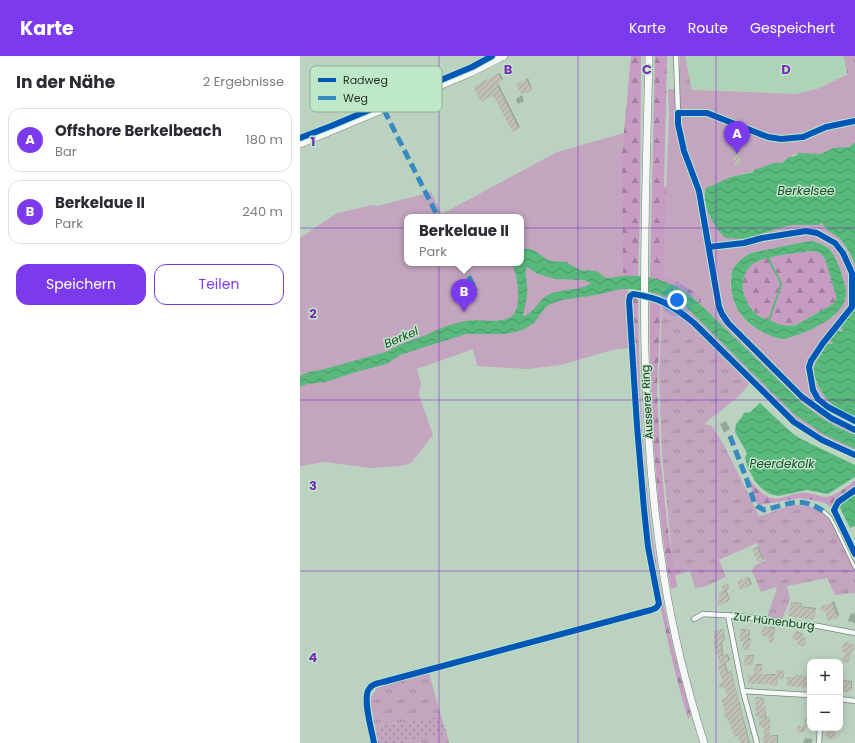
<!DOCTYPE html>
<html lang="de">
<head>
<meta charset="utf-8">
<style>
	:root { --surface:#fff; --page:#f7f7f7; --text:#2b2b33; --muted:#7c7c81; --line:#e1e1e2; --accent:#7c3aed }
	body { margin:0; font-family:Poppins,sans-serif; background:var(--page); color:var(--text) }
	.controls { position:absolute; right:12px; bottom:12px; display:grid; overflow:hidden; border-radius:8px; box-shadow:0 2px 10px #0003 }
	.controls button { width:36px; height:36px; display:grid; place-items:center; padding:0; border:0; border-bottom:1px solid var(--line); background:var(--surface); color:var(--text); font:20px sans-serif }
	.you { position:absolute; left:377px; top:244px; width:14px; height:14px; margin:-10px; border:3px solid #fff; border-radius:50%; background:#1a73e8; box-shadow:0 0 0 6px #1a73e833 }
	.badge { display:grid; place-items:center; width:26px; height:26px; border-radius:50%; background:var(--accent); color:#fff; font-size:13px; font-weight:700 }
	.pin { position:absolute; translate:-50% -33px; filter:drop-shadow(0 1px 2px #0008) }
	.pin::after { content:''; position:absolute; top:21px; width:14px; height:12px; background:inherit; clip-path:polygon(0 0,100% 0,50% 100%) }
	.popup { position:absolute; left:104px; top:158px; width:120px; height:52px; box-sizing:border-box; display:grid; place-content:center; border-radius:8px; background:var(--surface); filter:drop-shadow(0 1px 3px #0005); font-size:13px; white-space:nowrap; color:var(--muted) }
	.popup b { font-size:15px; color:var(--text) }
	.popup::after { content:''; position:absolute; left:50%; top:100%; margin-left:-8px; border:8px solid transparent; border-top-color:var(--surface) }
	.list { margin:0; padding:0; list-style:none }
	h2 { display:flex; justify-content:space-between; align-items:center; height:52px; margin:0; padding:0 16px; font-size:17px }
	h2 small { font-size:13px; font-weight:400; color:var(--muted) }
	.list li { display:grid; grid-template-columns:26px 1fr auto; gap:12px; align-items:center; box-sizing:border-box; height:64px; margin:0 8px 8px; padding:0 8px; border:1px solid var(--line); border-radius:12px }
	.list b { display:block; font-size:15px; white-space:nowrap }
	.list p { margin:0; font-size:13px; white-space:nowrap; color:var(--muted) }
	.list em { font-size:13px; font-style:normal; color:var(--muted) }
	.actions { display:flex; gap:8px; padding:12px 16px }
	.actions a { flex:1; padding:9px 0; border:1px solid var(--accent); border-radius:12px; text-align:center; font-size:14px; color:var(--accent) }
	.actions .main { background:var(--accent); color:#fff }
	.map { position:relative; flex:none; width:555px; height:687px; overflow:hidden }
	header { display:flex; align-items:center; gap:24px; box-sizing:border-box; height:56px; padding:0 20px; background:var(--accent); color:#fff }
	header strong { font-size:19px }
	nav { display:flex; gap:22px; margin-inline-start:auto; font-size:14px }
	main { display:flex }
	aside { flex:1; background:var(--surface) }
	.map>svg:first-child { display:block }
	.built { fill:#afd3b7 }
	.grass { fill:url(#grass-tufts) }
	.forest { fill:url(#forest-firs) }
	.park { fill:#c3a5c0; fill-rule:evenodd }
	.garden { fill:url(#garden-dots) }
	.water { fill:url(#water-waves); fill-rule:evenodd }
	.shadow { fill:#0003 }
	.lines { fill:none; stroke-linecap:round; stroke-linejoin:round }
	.stream { stroke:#59b97c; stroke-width:2 }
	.building { fill:url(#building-hatch) }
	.lane-casing { stroke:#76877a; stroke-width:4 }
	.street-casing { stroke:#76877a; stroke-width:6 }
	.secondary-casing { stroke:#76877a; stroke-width:8 }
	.primary-casing { stroke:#76877a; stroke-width:8 }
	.path { stroke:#cbd2cd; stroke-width:1; stroke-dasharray:1 3; stroke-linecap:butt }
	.lane { stroke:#f5f8f6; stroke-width:2.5 }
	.street { stroke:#f5f8f6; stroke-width:4.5 }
	.secondary { stroke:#f5f8f6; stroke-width:7 }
	.primary { stroke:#f5f8f6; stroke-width:7 }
	.quiet { stroke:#378ac0; stroke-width:5; stroke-dasharray:10 5; stroke-linecap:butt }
	.cycleway-casing { stroke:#bfe8c8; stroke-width:8 }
	.cycleway { stroke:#0057b8; stroke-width:6 }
	.grid { fill:none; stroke:#7b2cbf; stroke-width:1; stroke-opacity:0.55 }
	.labels { text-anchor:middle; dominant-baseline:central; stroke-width:3; stroke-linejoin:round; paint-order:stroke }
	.street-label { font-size:11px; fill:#1f2f23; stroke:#bfe8c8 }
	.water-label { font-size:12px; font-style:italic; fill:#1e4d2d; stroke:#bfe8c8 }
	.key { fill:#bfe8c8; stroke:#8fb096; stroke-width:1 }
	.key-label { font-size:11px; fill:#1f2f23 }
	.grid-label { font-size:13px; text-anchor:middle; font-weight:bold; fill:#7b2cbf; stroke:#bfe8c8; stroke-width:3; stroke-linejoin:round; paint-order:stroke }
</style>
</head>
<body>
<header>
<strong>Karte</strong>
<nav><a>Karte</a><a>Route</a><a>Gespeichert</a></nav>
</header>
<main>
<aside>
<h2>In der Nähe<small>2 Ergebnisse</small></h2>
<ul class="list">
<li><span class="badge">A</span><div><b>Offshore Berkelbeach</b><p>Bar</p></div><em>180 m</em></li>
<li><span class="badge">B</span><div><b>Berkelaue II</b><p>Park</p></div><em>240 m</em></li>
</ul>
<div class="actions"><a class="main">Speichern</a><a>Teilen</a></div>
</aside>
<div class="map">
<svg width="555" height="687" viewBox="0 0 555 687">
	<defs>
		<pattern id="grass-tufts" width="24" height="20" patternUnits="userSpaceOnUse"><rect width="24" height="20" fill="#c3a5c0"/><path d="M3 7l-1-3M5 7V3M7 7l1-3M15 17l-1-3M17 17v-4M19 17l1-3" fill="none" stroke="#9e879c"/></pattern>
		<pattern id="forest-firs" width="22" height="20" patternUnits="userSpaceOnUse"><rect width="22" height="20" fill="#c69cc3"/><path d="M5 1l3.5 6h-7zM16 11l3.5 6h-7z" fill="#a0809e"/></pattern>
		<pattern id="garden-dots" width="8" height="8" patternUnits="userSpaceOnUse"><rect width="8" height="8" fill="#c3a5c0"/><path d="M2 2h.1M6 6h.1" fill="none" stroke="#9e879c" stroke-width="1.8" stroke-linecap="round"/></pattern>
		<pattern id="water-waves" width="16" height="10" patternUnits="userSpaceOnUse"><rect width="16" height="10" fill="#59b97c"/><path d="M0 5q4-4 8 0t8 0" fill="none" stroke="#499765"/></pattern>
		<pattern id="building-hatch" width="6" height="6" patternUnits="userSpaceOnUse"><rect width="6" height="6" fill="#bfbfb6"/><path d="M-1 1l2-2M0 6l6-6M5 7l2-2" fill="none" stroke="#a4a49c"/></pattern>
	</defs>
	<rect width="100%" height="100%" fill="#bcd2c1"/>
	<path class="built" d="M380 0H555V15L517 33 495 38 379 35Z"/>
	<path class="grass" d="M380 0H385L392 35H379Z
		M544 0H555V15L547 19Z
		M351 236 370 242 386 251 494 358 525 379 555 393V398C532 390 510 378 492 362 465 339 441 312 416 287 398 269 377 244 350 240Z
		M402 242 505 345 531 363 555 375V379C536 372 519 361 503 348L400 248Z
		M362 246 391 266 451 326 439 340 404 368 411 369 424 389 459 460C470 458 486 449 497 449 527 449 534 471 545 493 548 500 554 508 555 516 555 522 555 530 555 537L535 539 527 522 487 530 490 543 482 563 467 560 477 533 476 531 461 536 452 515 455 509 465 505 457 487 419 504 426 521 404 531 395 532 390 515 374 520 362 398 359 323Z
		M360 547 361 554 354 557 129 617 141 660 75 671 70 643 77 632 83 627 353 555 357 553Z
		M147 678 149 687H96Z"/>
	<path class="forest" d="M331 0H341L340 156 338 221 317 222 322 150V97Z
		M355 0H367L364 131 387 132 402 242 400 248C387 234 368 227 350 222Z
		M513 195 520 197 525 203 536 240V244L533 248 496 269C488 271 480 269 473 266 467 263 461 262 456 258 441 244 436 218 456 206 468 200 499 196 513 195Z
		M334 240H338C339 333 343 426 358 518 366 566 378 613 391 659L388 663C366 587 351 511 342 432 336 370 334 307 330 245Z
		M354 243 361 247 357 334 360 398 367 467 377 531 371 533C354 438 349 341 350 244Z
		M450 424C457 434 467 445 480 442 487 441 494 437 501 437 510 436 517 440 525 441 535 441 547 430 555 425V431L539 442 532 451 529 450 525 447 512 444 500 442 459 449 456 446 449 426Z"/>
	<path class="park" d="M555 15V87C552 88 550 90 547 91 542 93 536 92 531 93 527 94 524 97 520 98 502 101 497 92 482 107L431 121 406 132C399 145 414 168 422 179L443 183 491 169 519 168 522 166 524 172 538 181 543 187 555 208V252L541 271 543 276H541L539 273 530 284 533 288H527L515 308V323L523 339 537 352 555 361V375L531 363 511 350 394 236 378 226 363 221 369 59 368 33 495 38 517 33ZM514 185 528 191 538 209 545 229 534 260C528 262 525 265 521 268 511 274 492 282 481 283 476 283 471 279 466 277 457 274 447 268 442 260 432 247 425 222 436 208 440 203 446 200 451 197L503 186Z
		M324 77 322 97 323 216 328 233V278L330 292 312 294 261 309 227 313 177 310 173 293 117 313 121 327 119 339 133 379 111 407 100 410 71 412 25 406 0 410V182L37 157 73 149 78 150 131 136 142 158 257 96ZM107 161H221V207H107Z"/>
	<path class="garden" d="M141 660 147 678 96 687H78L75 671Z"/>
	<path class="water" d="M554 87H555V208C551 199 546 190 540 183 533 176 524 175 522 166L519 169H491L443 183 426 182C415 175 400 145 406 132L431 121 453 116 454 114 474 107H482L489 101 495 100 499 97 521 98 533 92 549 91Z
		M514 185C517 187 522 188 525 190 532 193 537 206 540 213 542 221 546 229 546 237 546 262 505 277 485 283 479 283 473 281 467 278 446 269 432 253 431 229 431 223 431 216 434 211 438 205 445 200 451 197L503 186ZM513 195 520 197 525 203 536 240V244L533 248 496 269C487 271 481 269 473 266 467 263 461 262 456 258 441 244 436 218 456 206 468 200 500 196 513 195Z
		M221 193H229L235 195 246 203 251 205 266 206 280 214 296 215 306 222C313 222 319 220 325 220 352 218 381 229 400 248L503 348C519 361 536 372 555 379V393L525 379 494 358 386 251 370 242 351 236 332 233H321L296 239 262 244 250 248 245 252 234 267 223 274 206 278H166L112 295 100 299 87 308 59 315 26 326 7 328 0 331V320L9 316 21 314 89 295C102 286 112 285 126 279 138 273 153 267 166 265 180 262 199 269 212 260 223 251 217 219 212 207H221ZM227 211 238 218 255 223 284 224 291 227C280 236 260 232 248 239 238 244 233 258 224 260L223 259C225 251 228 239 227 230 227 224 224 217 227 211Z
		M555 252V361C530 350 522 342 513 316L515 308 527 288H533L530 284V282L538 273 541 276H543L541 271Z
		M460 347 492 377 501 383 555 409V421L528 438 507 434 478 440 470 438 461 432 455 425 448 412 445 402 447 397 435 376 436 368 442 361 444 357 450 356Z
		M555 438V470L550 472 540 452 542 446Z"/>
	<path class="shadow" d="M200 17 203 23 198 27 220 71 218 72 194 38 174 31Z
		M228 22 232 32 231 33 217 28Z
		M222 39 224 45 218 48 216 43Z
		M426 365 430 373 424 377 420 368Z
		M458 490 464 503 463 504 453 493Z
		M449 521 452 528 451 529 439 525Z
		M428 528 429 532 426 534 430 543H419L421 542 424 534 423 530Z
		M534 545 539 559 537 561 521 552Z
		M493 546 502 547 501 550 516 552 514 562 513 563 492 547Z
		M555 554V567L548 565 550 559 551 557 554 558Z
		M463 571H475L473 585 463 572Z
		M423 573 425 584 422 585 423 599 428 598 430 604 425 606 428 616 431 615 450 687H441L439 679 427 660 426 656 428 641 425 630 419 628 424 626 418 610 421 608 415 575Z
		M442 573 450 574 449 583H451L449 593 444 584 441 574Z
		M497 575 503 578 502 581 506 583 504 589 499 585 496 576Z
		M447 599H454L452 609 446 600Z
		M456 608H462L461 618H477L478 614 484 615V621L478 622 477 628 449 619H454Z
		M497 619 510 621V631L488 621H496Z
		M540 621H542L541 624 552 625V633L549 635H540Z
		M457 641 464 642 463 651H466V661L470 662 469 679H478V687L464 686 465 671 460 659 456 642Z
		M540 651H542L541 667H540Z
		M505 682 512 683V687H503Z"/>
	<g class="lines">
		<path class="stream" d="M469 202C471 212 480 221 481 229L469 264"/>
	</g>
	<path class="building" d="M198 17 202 25 197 28 219 73 213 76 193 40 181 46 173 31Z
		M226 23 232 34 222 39 216 28Z
		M433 87H439L441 109 435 110Z
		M457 491 463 504 458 507 452 493Z
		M448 522 451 530 440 534 437 525Z
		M427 528 429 533 425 535 430 545 419 550 417 544 420 543 417 537 423 534 421 530Z
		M491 546 501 548V551L515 553 514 564 488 560Z
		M532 546 538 562 528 565 525 555 522 556 520 551Z
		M462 571 474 572 473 587 468 586 469 581 461 580Z
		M423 574 424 586H421L422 600 427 598 429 606 424 608 427 617 431 616 449 687H440L438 680 434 681 429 665H428L427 662H425L424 656H425L421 643 427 641 424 631 420 632 418 628 423 626 417 609H420L414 589V575Z
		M440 574H449L448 584H450V594L442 593 443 585H439Z
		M495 575 503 579 502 582 506 584 503 591 497 588 498 585 492 583Z
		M545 585 555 589 548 607 542 606 545 597 541 595Z
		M445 599 453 600 452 610 444 609Z
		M454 609H462L461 618 476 619V615H484L483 623H478L477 629 473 630 472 628H448V619H453Z
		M495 619 510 621V632L487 630V621H495Z
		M540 625 551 626V635L549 636H540Z
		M455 642H463V651H466L465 662H470L469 679 477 680V687H463L464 672 459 671V660H456Z
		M505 662H510V671H505V677L497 676V670H504Z
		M526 672H536L535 683H526Z"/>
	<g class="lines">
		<defs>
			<path id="lane" d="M523 455 530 461 534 468 555 512"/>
			<path id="street" d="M376 0 378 57
				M428 559 443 635 457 687
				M394 563 403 558 439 560 518 570 555 577
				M443 635 510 639
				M540 643 555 645
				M519 687 520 672"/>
			<path id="secondary" d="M0 88 170 17 204 0"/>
			<path id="primary" d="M349 0C345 174 336 349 364 521 373 578 387 633 404 687"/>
		</defs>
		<use href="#lane" class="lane-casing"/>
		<use href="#street" class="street-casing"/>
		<use href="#secondary" class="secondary-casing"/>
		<use href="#primary" class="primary-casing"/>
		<path class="path" d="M441 93 452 92 457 76
			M554 639 555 625"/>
		<use href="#lane" class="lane"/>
		<use href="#street" class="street"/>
		<use href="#secondary" class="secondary"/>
		<use href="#primary" class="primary"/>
		<path class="quiet" d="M84 54 138 161
			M162 207 176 235
			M430 380 447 424 454 446 457 450 464 454C487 449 500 439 523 455"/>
		<defs>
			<path id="cycleway" d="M555 65 526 71 503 81 481 83 468 81 407 57H378V68L384 95 399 135 419 251 422 258 428 267 502 341 531 362 555 374
				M0 82 31 70 172 11 192 0
				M409 191 444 187 462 182 506 175 517 177 535 187 543 197 552 217V251L523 287 511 305 509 311 513 334 518 343 528 351 555 365
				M555 434 538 446 534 454 555 498
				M74 687C72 675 62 642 69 633 72 628 78 627 83 626L351 554 356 552 359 548 348 491 344 453 337 370 329 245 330 240 333 238C361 242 372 249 394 267L494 366 522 384 555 399"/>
		</defs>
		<use href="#cycleway" class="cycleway-casing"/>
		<use href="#cycleway" class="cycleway"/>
	</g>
	<path class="grid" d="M139 0V687M278 0V687M416 0V687M0 172H555M0 344H555M0 515H555"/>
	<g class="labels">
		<g class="street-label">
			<text transform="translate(347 346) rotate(-93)">Äusserer Ring</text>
			<text transform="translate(474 565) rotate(7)">Zur Hünenburg</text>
		</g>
		<g class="water-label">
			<text x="506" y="134">Berkelsee</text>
			<text transform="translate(101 281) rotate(-23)">Berkel</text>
			<text x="482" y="407">Peerdekolk</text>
		</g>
	</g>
	<rect x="10" y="10" width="132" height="46" rx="6" class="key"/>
	<rect x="18" y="22" width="18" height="4" fill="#0057b8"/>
	<rect x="18" y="40" width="18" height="4" fill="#378ac0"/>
	<g class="key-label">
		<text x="43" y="28">Radweg</text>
		<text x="43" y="46">Weg</text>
	</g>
	<g class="grid-label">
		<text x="208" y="18">B</text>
		<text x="347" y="18">C</text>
		<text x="486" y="18">D</text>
		<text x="13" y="90">1</text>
		<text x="13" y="262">2</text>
		<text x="13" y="434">3</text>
		<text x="13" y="606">4</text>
	</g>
</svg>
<div class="controls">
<button>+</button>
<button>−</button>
</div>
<div class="you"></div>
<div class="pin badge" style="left:437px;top:98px">A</div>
<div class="pin badge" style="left:164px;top:256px">B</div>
<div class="popup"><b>Berkelaue II</b>Park</div>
</div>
</main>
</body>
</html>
